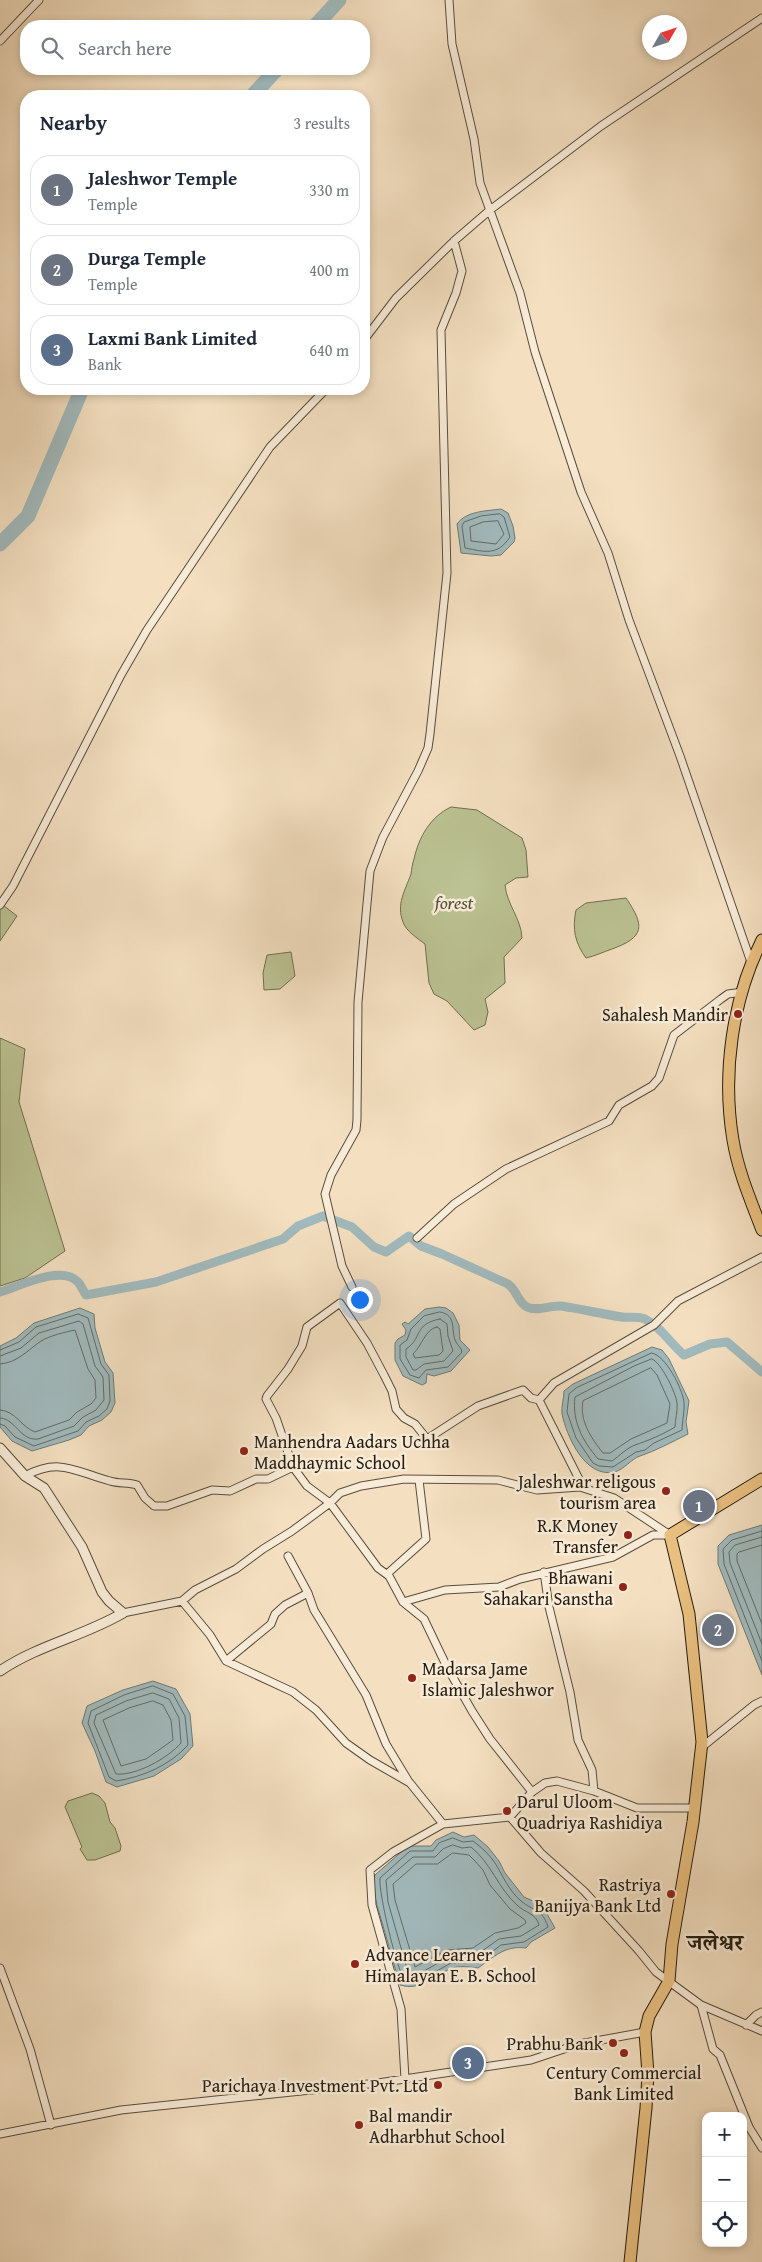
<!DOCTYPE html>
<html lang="en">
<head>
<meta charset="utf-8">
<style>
	:root { --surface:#fff; --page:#f2f2f3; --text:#1f2937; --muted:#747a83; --line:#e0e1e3; --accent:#2563eb }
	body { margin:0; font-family:"Gentium Book Plus","Noto Serif Devanagari",serif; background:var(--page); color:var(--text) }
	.controls { position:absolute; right:15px; bottom:15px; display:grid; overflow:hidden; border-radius:10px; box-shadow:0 2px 8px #0003 }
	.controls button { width:45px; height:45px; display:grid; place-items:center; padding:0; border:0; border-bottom:1px solid var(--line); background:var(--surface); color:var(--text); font:25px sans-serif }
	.compass { position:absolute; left:642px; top:15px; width:45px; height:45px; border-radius:50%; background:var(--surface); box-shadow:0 2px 8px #0003; rotate:51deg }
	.you { position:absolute; left:359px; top:1299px; width:18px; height:18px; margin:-12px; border:4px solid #fff; border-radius:50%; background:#1a73e8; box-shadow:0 0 0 8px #1a73e833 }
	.badge { display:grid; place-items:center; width:32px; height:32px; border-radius:50%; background:var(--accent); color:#fff; font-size:16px; font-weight:700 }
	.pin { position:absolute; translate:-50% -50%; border:2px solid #fff; box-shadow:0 1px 5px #0006 }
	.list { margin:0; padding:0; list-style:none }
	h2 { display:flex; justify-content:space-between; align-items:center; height:65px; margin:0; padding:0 20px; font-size:21px }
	h2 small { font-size:16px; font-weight:400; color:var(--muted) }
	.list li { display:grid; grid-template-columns:32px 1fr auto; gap:15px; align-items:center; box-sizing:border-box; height:70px; margin:0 10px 10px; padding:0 10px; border:1px solid var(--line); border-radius:20px }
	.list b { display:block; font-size:19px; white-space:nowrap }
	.list p { margin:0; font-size:16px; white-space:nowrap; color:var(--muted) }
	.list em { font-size:16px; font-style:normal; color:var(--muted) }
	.icon { flex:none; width:28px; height:28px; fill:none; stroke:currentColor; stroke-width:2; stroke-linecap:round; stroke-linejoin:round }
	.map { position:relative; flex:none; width:762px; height:2262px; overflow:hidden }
	.search { position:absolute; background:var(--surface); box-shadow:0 2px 8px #0003; left:20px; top:20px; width:350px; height:55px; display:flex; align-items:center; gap:12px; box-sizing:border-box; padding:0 18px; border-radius:20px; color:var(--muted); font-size:19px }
	.panel { position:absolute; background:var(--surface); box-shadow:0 2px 8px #0003; left:20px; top:90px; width:350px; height:305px; border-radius:20px }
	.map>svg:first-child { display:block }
	.green { fill:#bbc293; stroke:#706f52 }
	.water { fill:#a1babd; stroke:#6f7b78 }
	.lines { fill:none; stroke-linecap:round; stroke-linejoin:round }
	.shore { stroke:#636b66; stroke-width:1 }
	.canal { stroke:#a1babd; stroke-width:9 }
	.river { stroke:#a1babd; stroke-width:15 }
	.minor-casing { stroke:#594d3c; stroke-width:9 }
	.tertiary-casing { stroke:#594d3c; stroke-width:11 }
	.primary-casing { stroke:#251c10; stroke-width:13 }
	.minor { stroke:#f8ebd7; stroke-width:7 }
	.tertiary { stroke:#f8ebd7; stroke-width:9 }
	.primary { stroke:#eac080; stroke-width:11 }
	.poi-dot { fill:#8f2418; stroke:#f8ebd7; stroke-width:2 }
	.labels { text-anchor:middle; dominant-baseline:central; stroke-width:5; stroke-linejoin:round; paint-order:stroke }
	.park-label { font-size:18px; font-style:italic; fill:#524e37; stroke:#f8ebd7 }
	.poi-label { font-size:18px; fill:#251c10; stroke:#f8ebd7; text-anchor:end }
	.district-label { font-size:22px; font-weight:bold; fill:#251c10; stroke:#f8ebd7 }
</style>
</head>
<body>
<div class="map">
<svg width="762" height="2262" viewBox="0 0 762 2262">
	<rect width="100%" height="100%" fill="#f4e0c1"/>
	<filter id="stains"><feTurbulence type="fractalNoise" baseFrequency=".004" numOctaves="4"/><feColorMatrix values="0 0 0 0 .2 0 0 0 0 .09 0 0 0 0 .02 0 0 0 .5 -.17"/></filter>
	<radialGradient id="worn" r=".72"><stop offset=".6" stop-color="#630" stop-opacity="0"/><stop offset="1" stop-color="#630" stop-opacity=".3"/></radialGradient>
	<path class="green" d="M451 807 477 810 522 838 526 850 528 877 516 878 505 885C507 905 521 918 522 938L504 957 505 983 485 999 488 1012 485 1025 474 1030 447 1001 434 994 429 983 425 944C417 938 406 931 403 922 396 904 405 891 411 874 412 869 412 864 414 859 419 837 430 817 451 807Z
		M626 898C645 926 645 937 612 949 603 952 595 956 586 958 575 943 572 929 576 910L586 903Z
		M3 905 17 916 0 941V908Z
		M291 952 295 976 280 989 264 990 263 973 267 955Z
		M0 1038 25 1049 19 1102 65 1251 25 1278 0 1286Z
		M92 1793 99 1796 105 1803 110 1822 115 1828 121 1846 120 1851 95 1860H87L80 1849 82 1847 65 1807 68 1801Z"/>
	<path class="water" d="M501 509 508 513 513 526 515 538 514 542 501 555 491 556 461 553 457 524C466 511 486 511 501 509Z
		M439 1307 446 1308 453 1313 459 1325 460 1340 470 1350 451 1371 434 1376 427 1374 426 1383 422 1385 403 1376 395 1360V1343L398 1339 405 1335 406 1330 402 1324 405 1322 408 1324 425 1309Z
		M80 1308 94 1314 95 1328 105 1362 113 1373 115 1403 111 1412 102 1420 89 1426 81 1435 69 1440 32 1451 12 1441 0 1427V1346L16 1338 34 1323Z
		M652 1347 662 1350 669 1359 689 1401 686 1422 688 1434C672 1442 655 1451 640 1456 631 1459 624 1470 614 1472 585 1478 567 1437 562 1414 561 1407 564 1398 564 1391L573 1384Z
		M762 1525V1675L718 1564V1546L729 1535Z
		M153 1681 176 1689 190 1714 193 1746 181 1759 154 1776 117 1787 106 1782 95 1751 82 1723 87 1706 123 1690Z
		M453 1832 464 1837 474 1835 488 1847 499 1861 505 1873 524 1897 542 1905 555 1928 531 1942 526 1948C505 1945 494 1957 478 1968 469 1967 459 1965 450 1969 432 1977 421 1991 400 1985L377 1905 373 1888 375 1875 408 1846H431L436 1840Z"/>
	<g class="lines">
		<path class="shore" d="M500 514 504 517 510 537C497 556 486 552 465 548L462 526 464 522 481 516Z
			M498 521 504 534 496 544 471 541 470 527 483 522Z
			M440 1312C458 1315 450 1331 456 1342 458 1346 461 1347 462 1352L448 1367 426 1370 419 1378 410 1375 400 1359V1345L407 1340 411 1329 424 1316Z
			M440 1319 447 1324 448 1336 453 1351 444 1361 424 1364 416 1370H413L406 1357V1349C423 1338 413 1324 440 1319Z
			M437 1327 440 1329 443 1351 439 1355 415 1358 413 1354C422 1346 425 1329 437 1327Z
			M0 1350 19 1342 36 1327 78 1314 88 1318 101 1364 109 1375 110 1401 107 1409 99 1416 86 1422 78 1431 34 1446 15 1437 5 1426 0 1424
			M652 1353C666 1356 682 1388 684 1402 685 1411 682 1421 682 1430L654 1443 645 1450 636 1452 613 1467 599 1466 593 1463 576 1438 567 1412 569 1394 576 1388Z
			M0 1356 21 1348 39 1333 79 1321 83 1324 95 1366 103 1377 104 1400 96 1410 83 1417 74 1426 38 1439C20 1441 16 1419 0 1418
			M652 1359C661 1362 676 1393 677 1403 678 1411 675 1420 675 1427 664 1434 647 1441 635 1445 627 1448 619 1456 612 1461L598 1459C582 1440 572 1421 575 1397L634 1366Z
			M0 1364C17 1363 28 1350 41 1341 49 1336 65 1332 75 1330L88 1369 95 1380 96 1398 91 1404 77 1412 69 1420 35 1432C21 1427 16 1411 0 1410
			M651 1368 657 1375 670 1404 667 1423 631 1439 610 1453H603C591 1438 579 1420 583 1401Z
			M762 1531 732 1540 723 1549 724 1564 762 1661
			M762 1537 735 1545 729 1552 730 1563 762 1644
			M762 1545 739 1552 737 1554V1561L762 1624
			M153 1686 173 1694 185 1716 188 1745C170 1765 143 1777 116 1781L109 1777 88 1723 91 1711 124 1695Z
			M153 1693 169 1699 179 1718 181 1743C168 1758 136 1776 116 1774L94 1723 96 1715 126 1701Z
			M153 1701 163 1705 171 1720 173 1740 146 1759 121 1766 103 1720 129 1708Z
			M453 1838 463 1842 473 1841C481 1847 489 1854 495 1863 503 1876 509 1891 521 1901 534 1912 542 1908 548 1927L524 1942 501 1945 477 1963H451L417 1982 405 1981C397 1971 378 1891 380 1878L410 1851H433L439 1843Z
			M453 1845 462 1848 471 1847C491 1863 498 1888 517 1905 525 1913 536 1913 539 1925L521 1936 499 1939 475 1956 449 1957 415 1976H409L388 1902 386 1880 413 1857H435L443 1849Z
			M453 1853 469 1855 474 1860 483 1870 490 1885 510 1909 525 1920 526 1923 518 1928 495 1933 473 1948 447 1950 415 1967 395 1900 393 1884 416 1864H437Z"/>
		<path class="canal" d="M0 1292C18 1287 61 1264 78 1282 81 1285 83 1291 86 1295L156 1282 283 1239 298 1226 323 1216 352 1227 374 1247 386 1252 409 1236 421 1246 442 1254 508 1284C517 1290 518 1303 527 1307 538 1312 550 1305 561 1306 582 1309 601 1314 622 1317 629 1318 638 1316 645 1319 661 1327 671 1344 684 1355L710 1344 727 1342 762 1372"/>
		<path class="river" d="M315 26 339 0
			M252 96 277 69
			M0 544 28 516 82 389"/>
		<defs>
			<path id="minor" d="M449 0 452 44 474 139 480 183 520 293 535 352 581 492 608 553 629 620 680 756 751 962
				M0 41 39 0
				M364 340 396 298 454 241 490 210 601 126 762 18
				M0 905 13 886 121 675 147 630 270 447 326 389
				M417 1238 454 1204 506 1169 609 1121 619 1105 652 1086 659 1078 674 1035 721 999 728 994 743 992
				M352 1287 342 1266 325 1194 331 1175 356 1130 357 1120 358 1002 370 871 383 837 418 771 428 748 430 734 447 573 441 330 456 293 462 271 454 241
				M539 1400 554 1383 654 1325 678 1301 762 1257
				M293 1467 276 1418 266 1399 267 1396 288 1369 302 1346 307 1327 340 1303 367 1343 384 1375 392 1391 396 1409 404 1418 415 1424 427 1439 478 1406 523 1390 531 1398 539 1400 579 1479 580 1487
				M25 1476C60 1457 76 1472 110 1481 119 1484 128 1482 137 1485L145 1498 154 1506H167L212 1490 230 1491 256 1479H268L293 1467 307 1486 330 1503 378 1568 389 1576 403 1602 424 1619 447 1667 472 1711 490 1739 532 1792 545 1783 557 1781 594 1791 637 1808H695
				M288 1556 308 1593 314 1610 366 1695 386 1744 409 1782
				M544 1572 549 1607 570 1692 578 1740 592 1770 594 1791
				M387 1574 426 1539 419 1480
				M182 1601 210 1635 226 1661 293 1692 316 1710 346 1743 370 1760 410 1783 443 1824 510 1817 532 1792
				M403 1602 445 1590 499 1587 520 1579 613 1557 653 1535H670
				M123 1613 182 1601 195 1590 236 1569 263 1549 292 1531 330 1503 340 1493 361 1486 404 1479 498 1480 537 1490 580 1487 614 1498 670 1535
				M226 1661 271 1624 275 1614 285 1605 308 1593
				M702 1747 754 1705 762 1701
				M510 1817 541 1853 584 1891 639 1951 656 1972 701 2005 762 2031
				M0 1968 30 2049 51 2125
				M701 2005 713 2049 720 2055 749 2127 762 2148
				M746 2025 756 2015 762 2012
				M405 2079 401 2009 372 1905 370 1870 393 1852 443 1824
				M0 2134 121 2110 378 2083 531 2060 579 2044 645 2032"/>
			<path id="tertiary" d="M0 1448 25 1476 44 1488 82 1547 102 1592 109 1601 123 1613C84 1636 38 1645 0 1671"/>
			<path id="primary" d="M762 940C732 1000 722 1074 733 1140 738 1171 751 1201 762 1230
				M630 2262 646 2108 648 2074 645 2032 649 2016 669 1981 672 1944 693 1822 702 1742 689 1614 670 1535 762 1479"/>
		</defs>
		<use href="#minor" class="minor-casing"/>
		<use href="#tertiary" class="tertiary-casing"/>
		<use href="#primary" class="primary-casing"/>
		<use href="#minor" class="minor"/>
		<use href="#tertiary" class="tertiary"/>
		<use href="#primary" class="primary"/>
	</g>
	<g class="poi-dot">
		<circle cx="738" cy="1014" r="5"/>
		<circle cx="244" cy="1451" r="5"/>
		<circle cx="666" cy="1491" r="5"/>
		<circle cx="628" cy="1535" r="5"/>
		<circle cx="623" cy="1587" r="5"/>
		<circle cx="412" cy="1678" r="5"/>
		<circle cx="507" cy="1811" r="5"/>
		<circle cx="671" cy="1894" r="5"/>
		<circle cx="355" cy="1964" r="5"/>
		<circle cx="613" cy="2043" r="5"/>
		<circle cx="624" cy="2053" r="5"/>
		<circle cx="438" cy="2085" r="5"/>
		<circle cx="359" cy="2125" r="5"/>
	</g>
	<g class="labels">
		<g class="park-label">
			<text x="454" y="902">forest</text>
		</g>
		<g class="poi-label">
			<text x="728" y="1014">Sahalesh Mandir</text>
			<text x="254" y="1441" text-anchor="start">Manhendra Aadars Uchha<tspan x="254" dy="21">Maddhaymic School</tspan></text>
			<text x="656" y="1481">Jaleshwar religous<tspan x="656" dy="21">tourism area</tspan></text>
			<text x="618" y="1525">R.K Money<tspan x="618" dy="21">Transfer</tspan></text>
			<text x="613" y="1577">Bhawani<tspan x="613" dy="21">Sahakari Sanstha</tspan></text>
			<text x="422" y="1668" text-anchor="start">Madarsa Jame<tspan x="422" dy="21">Islamic Jaleshwor</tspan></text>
			<text x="517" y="1801" text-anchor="start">Darul Uloom<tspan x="517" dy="21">Quadriya Rashidiya</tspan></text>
			<text x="661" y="1884">Rastriya<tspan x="661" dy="21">Banijya Bank Ltd</tspan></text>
			<text x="365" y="1954" text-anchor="start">Advance Learner<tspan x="365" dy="21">Himalayan E. B. School</tspan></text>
			<text x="603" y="2043">Prabhu Bank</text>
			<text x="624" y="2072" text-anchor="middle">Century Commercial<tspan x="624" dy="21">Bank Limited</tspan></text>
			<text x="428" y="2085">Parichaya Investment Pvt. Ltd</text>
			<text x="369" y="2115" text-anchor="start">Bal mandir<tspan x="369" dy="21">Adharbhut School</tspan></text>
		</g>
		<g class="district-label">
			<text x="715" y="1942">जलेश्वर</text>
		</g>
	</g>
	<rect width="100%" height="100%" filter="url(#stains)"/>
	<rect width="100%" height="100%" fill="url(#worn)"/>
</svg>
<div class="controls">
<button>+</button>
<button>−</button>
<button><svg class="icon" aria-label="locate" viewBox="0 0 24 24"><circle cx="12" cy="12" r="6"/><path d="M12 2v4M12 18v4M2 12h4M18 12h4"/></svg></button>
</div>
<svg class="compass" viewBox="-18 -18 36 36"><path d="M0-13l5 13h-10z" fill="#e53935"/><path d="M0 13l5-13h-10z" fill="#747a83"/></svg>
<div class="you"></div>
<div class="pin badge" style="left:699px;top:1506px;background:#6b7280">1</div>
<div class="pin badge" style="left:718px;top:1630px;background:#6b7280">2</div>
<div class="pin badge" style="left:468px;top:2063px;background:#5c6f8a">3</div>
<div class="search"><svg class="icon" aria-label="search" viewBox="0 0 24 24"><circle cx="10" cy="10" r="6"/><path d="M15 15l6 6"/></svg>Search here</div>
<section class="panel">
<h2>Nearby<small>3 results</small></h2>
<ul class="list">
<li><span class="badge" style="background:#6b7280">1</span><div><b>Jaleshwor Temple</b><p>Temple</p></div><em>330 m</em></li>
<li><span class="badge" style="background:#6b7280">2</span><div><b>Durga Temple</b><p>Temple</p></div><em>400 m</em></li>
<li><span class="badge" style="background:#5c6f8a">3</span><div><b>Laxmi Bank Limited</b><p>Bank</p></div><em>640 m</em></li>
</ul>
</section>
</div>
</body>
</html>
